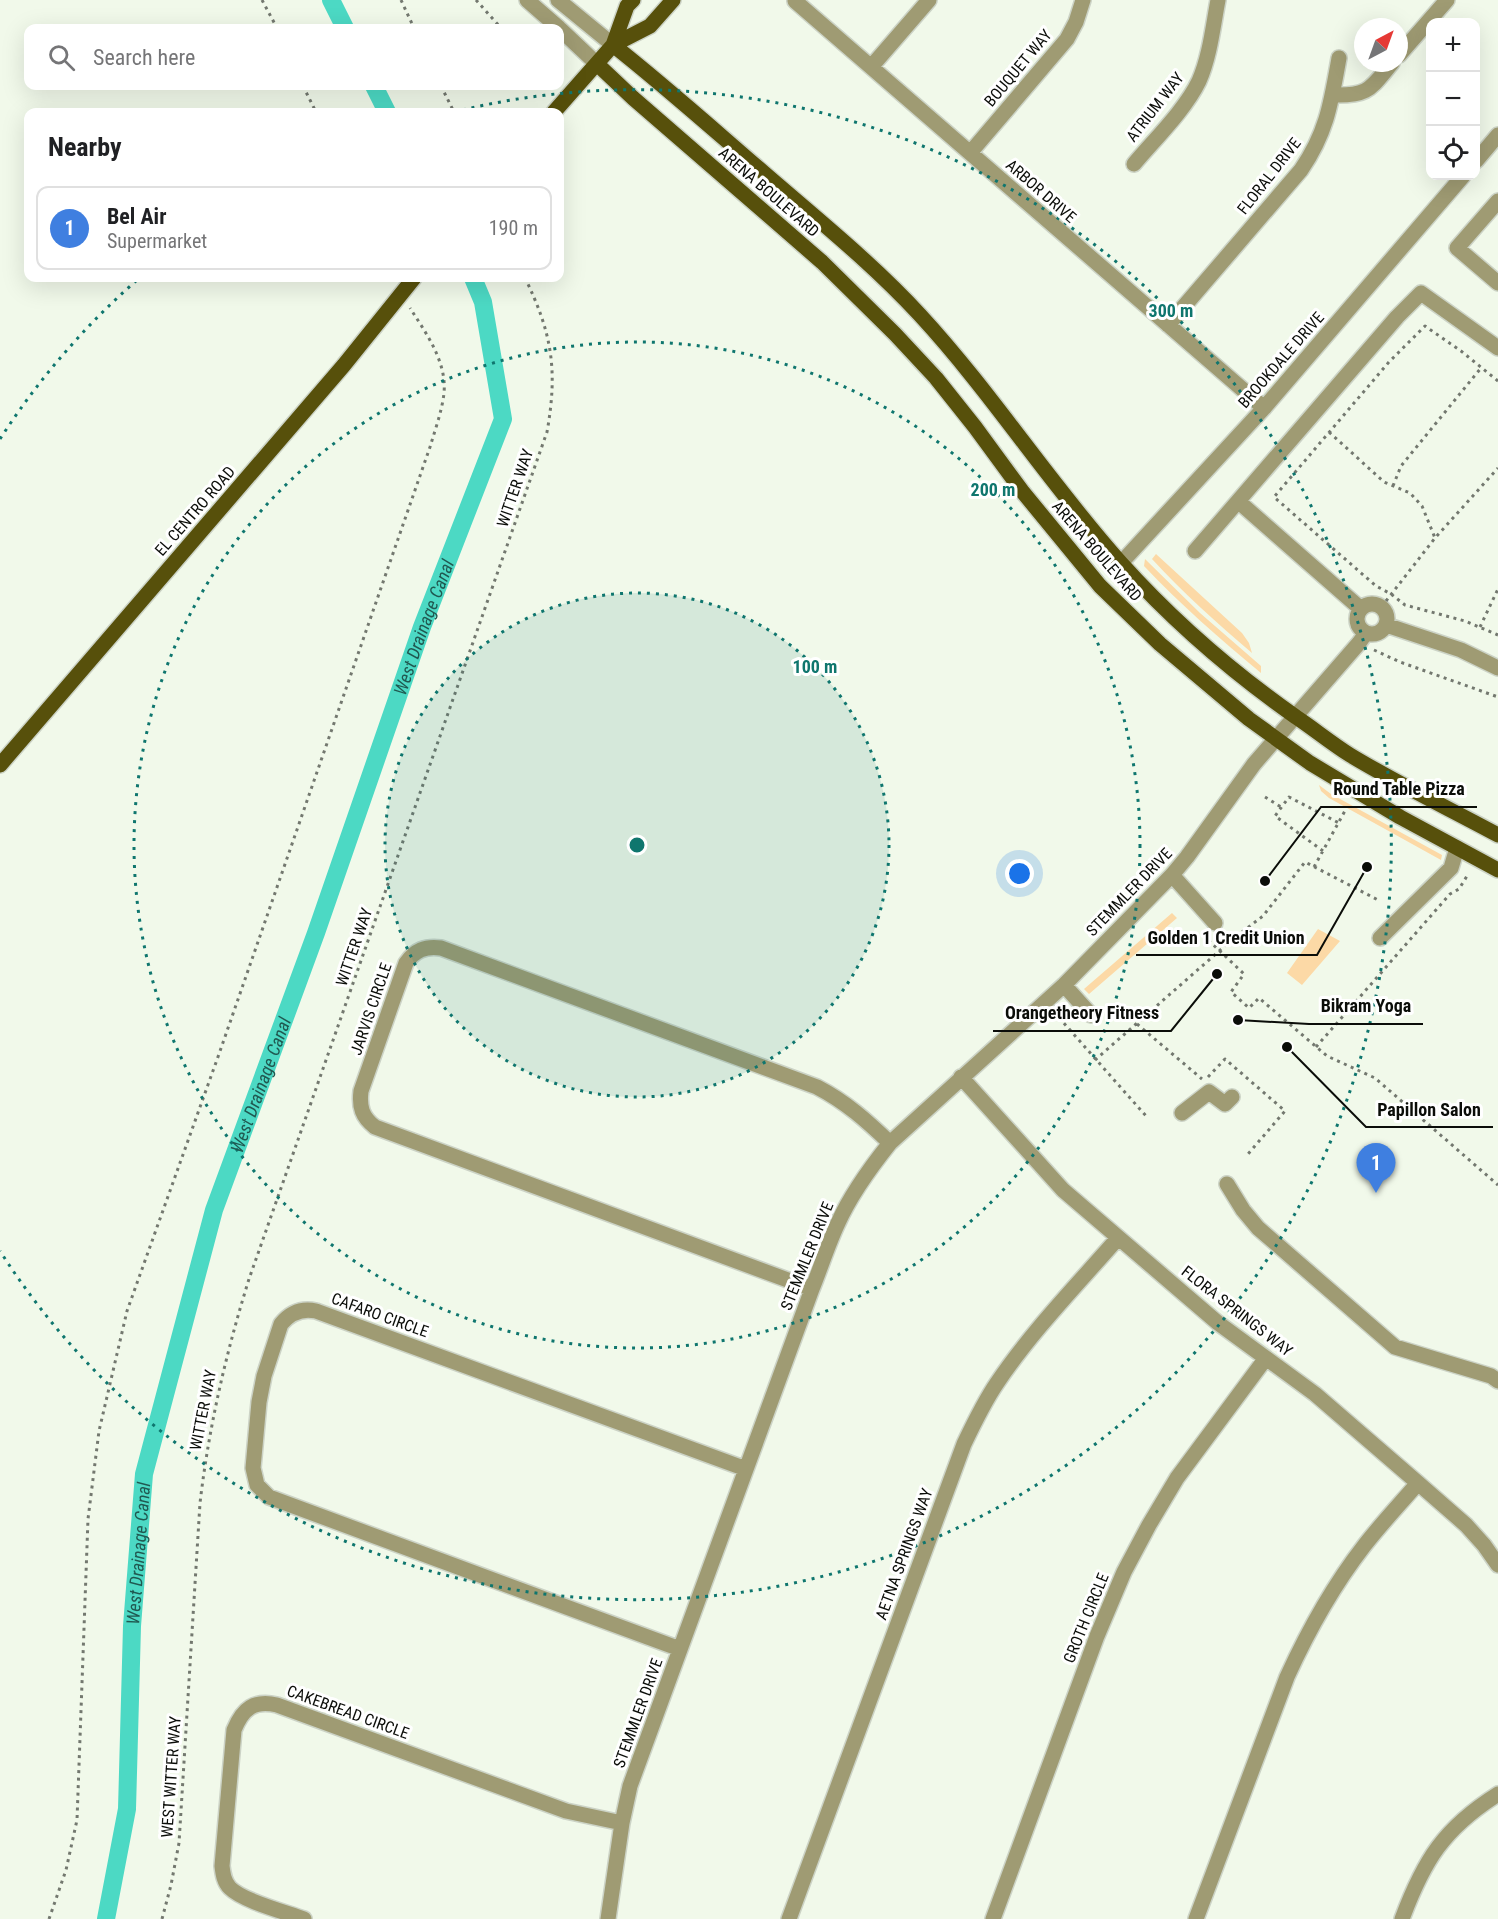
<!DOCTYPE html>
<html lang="en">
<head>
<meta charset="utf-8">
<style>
	:root { --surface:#fff; --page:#f2f2f2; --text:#202124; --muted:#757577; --line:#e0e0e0; --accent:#2062ce }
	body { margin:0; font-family:"Roboto Condensed",sans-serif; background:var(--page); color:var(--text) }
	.controls { position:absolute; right:18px; top:18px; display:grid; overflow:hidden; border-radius:12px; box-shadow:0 6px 24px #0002 }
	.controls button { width:54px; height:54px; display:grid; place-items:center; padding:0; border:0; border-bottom:2px solid var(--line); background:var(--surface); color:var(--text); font:30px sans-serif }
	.compass { position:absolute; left:1354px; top:18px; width:54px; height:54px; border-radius:50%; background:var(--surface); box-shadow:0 6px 24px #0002; rotate:41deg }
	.you { position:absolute; left:1020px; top:874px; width:21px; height:21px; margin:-15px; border:4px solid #fff; border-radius:50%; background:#1a73e8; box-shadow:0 0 0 9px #1a73e833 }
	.badge { display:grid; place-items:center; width:39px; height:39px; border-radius:50%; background:var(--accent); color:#fff; font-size:20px; font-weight:700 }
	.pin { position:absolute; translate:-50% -50px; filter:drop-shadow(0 2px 3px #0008) }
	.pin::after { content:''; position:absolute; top:32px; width:21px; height:18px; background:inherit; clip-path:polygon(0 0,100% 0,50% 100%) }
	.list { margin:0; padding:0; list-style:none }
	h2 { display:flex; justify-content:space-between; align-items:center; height:78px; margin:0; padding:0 24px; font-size:26px }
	h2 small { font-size:20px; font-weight:400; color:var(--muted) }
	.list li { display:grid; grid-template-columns:39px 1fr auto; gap:18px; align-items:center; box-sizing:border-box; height:84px; margin:0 12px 12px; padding:0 12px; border:2px solid var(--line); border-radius:12px }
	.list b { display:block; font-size:22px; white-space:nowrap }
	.list p { margin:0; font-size:20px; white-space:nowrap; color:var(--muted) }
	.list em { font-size:20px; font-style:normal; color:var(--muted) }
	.icon { flex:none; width:33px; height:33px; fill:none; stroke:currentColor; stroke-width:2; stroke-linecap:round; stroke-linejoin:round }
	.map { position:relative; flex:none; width:1498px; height:1919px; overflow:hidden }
	.search { position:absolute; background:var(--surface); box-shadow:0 6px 24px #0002; left:24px; top:24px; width:540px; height:66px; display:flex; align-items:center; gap:15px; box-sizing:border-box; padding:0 21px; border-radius:12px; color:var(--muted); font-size:22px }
	.panel { position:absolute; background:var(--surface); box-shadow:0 6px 24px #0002; left:24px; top:108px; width:540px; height:174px; border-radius:12px }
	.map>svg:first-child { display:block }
	.green { fill:#fcd9a6 }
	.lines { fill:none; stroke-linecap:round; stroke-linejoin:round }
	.canal { stroke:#4cd9c4; stroke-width:18 }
	.minor-casing { stroke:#ccd3c6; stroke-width:18 }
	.major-casing { stroke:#ccd3c6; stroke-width:18 }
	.path { stroke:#73786f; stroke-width:3; stroke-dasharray:3 4.5; stroke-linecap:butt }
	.minor { stroke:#9f9b73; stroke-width:15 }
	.major { stroke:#57500b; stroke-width:15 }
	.ring { fill:none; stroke:#0f766e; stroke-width:3; stroke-dasharray:3 6 }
	.labels { text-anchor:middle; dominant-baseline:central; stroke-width:6; stroke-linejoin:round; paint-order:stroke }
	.street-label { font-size:16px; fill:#0b0d09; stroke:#fff }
	.water-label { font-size:18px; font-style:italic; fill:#205951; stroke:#fff }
	.centre { fill:#0f766e; stroke:#fff; stroke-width:3 }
	.ring-label { font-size:18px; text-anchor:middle; font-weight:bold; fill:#0f766e; stroke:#fff; stroke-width:6; stroke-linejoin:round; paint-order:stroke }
	.leader { fill:none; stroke:#0b0d09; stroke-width:2 }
	.callout-dot { fill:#0b0d09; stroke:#fff; stroke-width:2 }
	.callout-label { font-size:18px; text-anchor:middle; font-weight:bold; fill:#0b0d09; stroke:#fff; stroke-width:6; stroke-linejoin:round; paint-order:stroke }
</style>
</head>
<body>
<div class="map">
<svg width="1498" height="1919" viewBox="0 0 1498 1919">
	<rect width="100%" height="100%" fill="#f1f9ea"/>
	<path class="green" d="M1156 554 1242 633 1249 643 1252 653C1217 623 1183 593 1152 559Z
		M1145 559 1200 613 1261 666V673C1220 639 1181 605 1144 566Z
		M1319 785 1331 794 1442 855 1441 860 1329 798 1321 791Z
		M1172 913 1177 918 1089 994 1084 989Z
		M1318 929 1340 941 1302 985 1287 973Z"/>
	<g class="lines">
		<g class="canal">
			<path d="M331 0 345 28"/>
			<path d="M374 86 387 112"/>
			<path id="s1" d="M106 1919 127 1809 132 1626 144 1474 214 1210 316 933 422 627 503 419 483 302 473 278"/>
		</g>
		<defs>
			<path id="minor" d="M527 0 559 28
				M558 0 613 45
				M795 1 1264 408
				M560 29 597 64
				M1399 55 1447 0
				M871 67 929 0
				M1333 95C1369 96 1370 89 1392 63
				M970 153 1067 39 1076 22 1083 0
				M1476 161 1498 135
				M1134 164C1155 139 1185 110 1199 81 1210 56 1213 26 1218 0
				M1498 201 1457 248 1498 283
				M1168 325 1301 170C1327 132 1331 103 1339 58
				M1239 502 1361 609
				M1195 551 1397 317 1421 293 1498 348
				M1121 563 1264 408 1463 176
				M1357 619a15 15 0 1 1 30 0a15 15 0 1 1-30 0Z
				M1386 625 1461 650 1498 668
				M1172 875 1215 923
				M1380 938 1451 868 1457 848
				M1064 985 1091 1015
				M961 1077 1063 1190 1218 1323 1315 1394 1418 1483 1466 1525 1484 1545 1498 1565
				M1182 1113 1209 1092 1225 1104 1232 1097
				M1227 1184 1243 1210 1258 1228 1395 1347 1491 1376 1498 1381
				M812 1289 375 1127C362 1117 359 1107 361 1091L406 963C415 950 425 946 441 948L817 1087C846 1102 867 1121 890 1143
				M680 1649 269 1497 257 1485 253 1468 259 1402 264 1376 281 1324C290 1313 302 1308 316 1311L746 1469
				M304 1919C285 1912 243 1901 230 1888 224 1882 223 1874 222 1866L234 1730C243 1708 254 1700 277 1705L566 1811 622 1823
				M608 1919 622 1823 630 1786 812 1289C821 1267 828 1244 838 1223 851 1194 870 1168 890 1143L1064 985 1172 875 1187 857 1254 764 1359 643 1366 633
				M789 1919 964 1444C974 1423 984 1402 997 1383 1032 1331 1077 1285 1118 1238
				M993 1919 1097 1636 1124 1572 1149 1525 1177 1478 1266 1358
				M1196 1919 1287 1677C1308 1631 1333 1586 1364 1546 1381 1524 1400 1504 1418 1483
				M1402 1919C1424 1860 1444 1828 1498 1794"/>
			<path id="major" d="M613 45C665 86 714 130 764 173 817 219 872 263 920 315 992 393 1049 483 1120 562 1172 620 1232 672 1296 717 1314 729 1331 743 1350 755 1398 784 1448 808 1498 835
				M613 45 650 26 673 0
				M597 64 633 98 822 262 895 334 936 378 975 427 1022 491 1100 586 1160 644 1249 719 1310 763 1400 817 1498 870
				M554 112 613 45 627 6 633 0
				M0 765 344 365 414 278"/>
		</defs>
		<use href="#minor" class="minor-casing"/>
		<use href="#major" class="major-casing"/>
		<path class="path" d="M262 0 277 28
			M401 0 414 28
			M476 0 501 28
			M303 86 316 112
			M441 86 454 112
			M1498 381 1461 351 1425 326 1389 362 1274 497 1376 586 1391 594 1405 605 1465 621 1498 635
			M1329 432 1384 482 1410 493 1422 506 1435 538
			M1393 486 1401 466 1481 368
			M1386 601 1435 538 1498 468
			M1480 627 1498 589
			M1374 650 1400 662 1498 697
			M1265 797 1281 807
			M1323 851 1275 816 1289 797 1339 823
			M1314 867 1346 809
			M1203 935 1244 974 1231 992 1249 1008 1259 998 1327 1056 1375 1078 1498 1185
			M1054 1012 1146 1116
			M1137 1024 1202 1079
			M1316 1047 1450 894 1459 889 1467 876
			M1095 1060 1234 938 1263 916 1305 862 1380 901
			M1208 1077 1225 1059 1285 1111 1248 1154
			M49 1919 66 1870 77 1820 88 1519 99 1431 127 1311 219 1054 430 447C435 430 442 411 444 393 447 362 426 333 410 308
			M162 1919 171 1885 179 1843 200 1503C209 1426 226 1353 249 1279L547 432C558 370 552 333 525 278"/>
		<use href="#minor" class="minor"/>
		<use href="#major" class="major"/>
	</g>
	<circle cx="637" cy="845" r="252" fill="#0f766e" fill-opacity=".12"/>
	<g class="ring">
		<circle cx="637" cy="845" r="252"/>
		<circle cx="637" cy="845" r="503"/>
		<path d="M0 439A755 755 0 0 1 137 280M454 112A755 755 0 1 1 0 1251"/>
	</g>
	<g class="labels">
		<g class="street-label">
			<text transform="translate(1018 68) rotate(-50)">BOUQUET WAY</text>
			<text transform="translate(1155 107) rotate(-52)">ATRIUM WAY</text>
			<text transform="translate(1269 176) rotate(-52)">FLORAL DRIVE</text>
			<text transform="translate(1041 191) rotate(41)">ARBOR DRIVE</text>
			<text transform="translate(769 192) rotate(41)">ARENA BOULEVARD</text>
			<text transform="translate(1281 360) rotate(-49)">BROOKDALE DRIVE</text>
			<text transform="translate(515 488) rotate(-71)">WITTER WAY</text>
			<text transform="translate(195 511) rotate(-49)">EL CENTRO ROAD</text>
			<text transform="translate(1097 551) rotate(49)">ARENA BOULEVARD</text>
			<text transform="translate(1129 892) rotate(-46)">STEMMLER DRIVE</text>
			<text transform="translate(354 947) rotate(-71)">WITTER WAY</text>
			<text transform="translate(371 1009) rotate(-71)">JARVIS CIRCLE</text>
			<text transform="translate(807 1256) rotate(-68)">STEMMLER DRIVE</text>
			<text transform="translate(1237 1311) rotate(38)">FLORA SPRINGS WAY</text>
			<text transform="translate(380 1315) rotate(20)">CAFARO CIRCLE</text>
			<text transform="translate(203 1410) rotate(-79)">WITTER WAY</text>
			<text transform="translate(904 1554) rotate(-70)">AETNA SPRINGS WAY</text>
			<text transform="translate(1086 1618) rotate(-68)">GROTH CIRCLE</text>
			<text transform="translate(348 1712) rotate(20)">CAKEBREAD CIRCLE</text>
			<text transform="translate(638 1713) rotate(-70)">STEMMLER DRIVE</text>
			<text transform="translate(171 1777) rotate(-86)">WEST WITTER WAY</text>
		</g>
		<g class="water-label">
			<text stroke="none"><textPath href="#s1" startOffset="1340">West Drainage Canal</textPath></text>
			<text stroke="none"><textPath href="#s1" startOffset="854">West Drainage Canal</textPath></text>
			<text stroke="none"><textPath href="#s1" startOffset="368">West Drainage Canal</textPath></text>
		</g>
	</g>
	<circle cx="637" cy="845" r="9" class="centre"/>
	<g class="ring-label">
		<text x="1171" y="317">300 m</text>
		<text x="993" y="496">200 m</text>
		<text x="815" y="673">100 m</text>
	</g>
	<path class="leader" d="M1265 881L1321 807H1477M1367 867L1317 955H1136M1238 1020L1309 1024H1423M1217 974L1171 1031H993M1287 1047L1366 1127H1493"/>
	<g class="callout-dot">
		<circle cx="1265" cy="881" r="6"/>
		<circle cx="1367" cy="867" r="6"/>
		<circle cx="1238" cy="1020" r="6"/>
		<circle cx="1217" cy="974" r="6"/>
		<circle cx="1287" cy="1047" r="6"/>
	</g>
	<g class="callout-label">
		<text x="1399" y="795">Round Table Pizza</text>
		<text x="1226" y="944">Golden 1 Credit Union</text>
		<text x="1366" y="1012">Bikram Yoga</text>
		<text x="1082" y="1019">Orangetheory Fitness</text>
		<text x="1429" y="1116">Papillon Salon</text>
	</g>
</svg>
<div class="controls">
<button>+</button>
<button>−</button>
<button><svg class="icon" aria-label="locate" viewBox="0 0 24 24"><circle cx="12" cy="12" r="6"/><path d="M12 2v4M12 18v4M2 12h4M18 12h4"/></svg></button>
</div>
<svg class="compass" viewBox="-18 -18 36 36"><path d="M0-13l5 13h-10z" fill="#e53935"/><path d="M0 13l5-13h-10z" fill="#757577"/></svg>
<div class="you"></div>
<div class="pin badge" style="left:1376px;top:1193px;background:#3f7fe0">1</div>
<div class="search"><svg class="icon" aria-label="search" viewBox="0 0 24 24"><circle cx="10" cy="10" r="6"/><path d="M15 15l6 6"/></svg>Search here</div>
<section class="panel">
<h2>Nearby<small></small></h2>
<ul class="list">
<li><span class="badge" style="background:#3f7fe0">1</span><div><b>Bel Air</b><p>Supermarket</p></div><em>190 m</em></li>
</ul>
</section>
</div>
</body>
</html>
